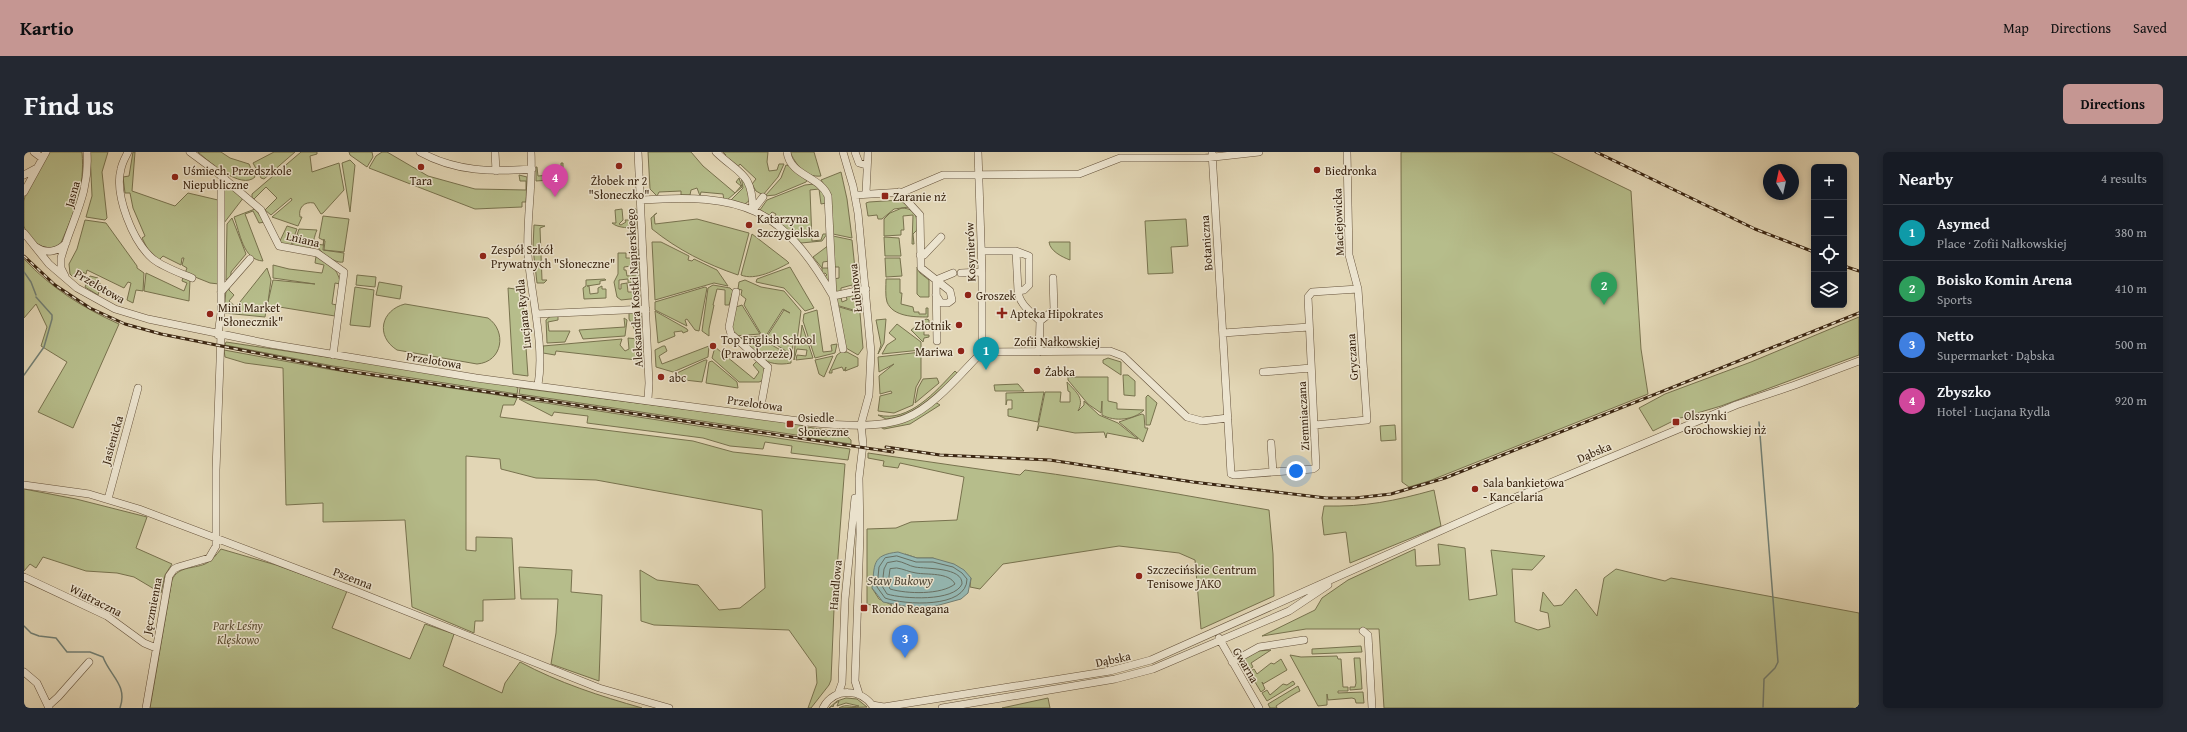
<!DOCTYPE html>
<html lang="en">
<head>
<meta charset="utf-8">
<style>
	:root { --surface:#171b24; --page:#242831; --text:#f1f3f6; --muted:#9ea1a6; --line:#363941; --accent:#c59692 }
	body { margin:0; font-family:"Gentium Book Plus",serif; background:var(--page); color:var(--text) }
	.controls { position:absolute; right:12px; top:12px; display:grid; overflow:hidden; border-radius:6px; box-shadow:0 2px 6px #0003 }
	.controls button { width:36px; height:36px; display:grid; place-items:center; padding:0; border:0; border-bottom:1px solid var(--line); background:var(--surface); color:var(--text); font:20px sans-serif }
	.compass { position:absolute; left:1739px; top:12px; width:36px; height:36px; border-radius:50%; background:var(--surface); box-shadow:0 2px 6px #0003; rotate:351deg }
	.you { position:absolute; left:1272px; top:319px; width:14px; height:14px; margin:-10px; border:3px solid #fff; border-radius:50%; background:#1a73e8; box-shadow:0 0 0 6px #1a73e833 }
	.badge { display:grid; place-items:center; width:26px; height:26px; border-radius:50%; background:var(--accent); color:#fff; font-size:13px; font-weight:700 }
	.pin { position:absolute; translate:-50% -33px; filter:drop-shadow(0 1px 2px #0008) }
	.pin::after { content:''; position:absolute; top:21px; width:14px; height:12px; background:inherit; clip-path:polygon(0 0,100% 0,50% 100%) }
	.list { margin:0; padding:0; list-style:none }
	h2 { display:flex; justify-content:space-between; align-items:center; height:52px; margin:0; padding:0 16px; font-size:17px }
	h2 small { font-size:13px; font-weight:400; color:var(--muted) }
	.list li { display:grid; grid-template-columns:26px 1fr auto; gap:12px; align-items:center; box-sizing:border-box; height:56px; padding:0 16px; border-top:1px solid var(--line) }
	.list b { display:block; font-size:15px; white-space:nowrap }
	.list p { margin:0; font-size:13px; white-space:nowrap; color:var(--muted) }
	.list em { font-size:13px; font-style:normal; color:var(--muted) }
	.icon { flex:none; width:22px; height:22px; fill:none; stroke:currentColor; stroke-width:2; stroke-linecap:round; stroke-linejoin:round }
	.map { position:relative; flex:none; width:1835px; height:556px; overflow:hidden; border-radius:6px }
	header { display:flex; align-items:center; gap:24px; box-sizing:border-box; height:56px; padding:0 20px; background:var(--accent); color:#111 }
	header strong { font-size:19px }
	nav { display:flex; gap:22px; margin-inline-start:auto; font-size:14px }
	.intro { display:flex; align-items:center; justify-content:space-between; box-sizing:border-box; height:96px; padding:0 24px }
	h1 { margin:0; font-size:28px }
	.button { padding:10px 18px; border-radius:6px; background:var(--accent); color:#111; font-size:14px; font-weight:700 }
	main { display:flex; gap:24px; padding:0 24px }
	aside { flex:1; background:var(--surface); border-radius:6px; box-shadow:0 2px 6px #0003 }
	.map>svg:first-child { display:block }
	.green { fill:#b6bd8b; stroke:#78724e }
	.water { fill:#95b8b3; stroke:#717e73 }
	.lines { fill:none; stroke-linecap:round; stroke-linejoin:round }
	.shore { stroke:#686f62; stroke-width:1 }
	.stream { stroke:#717e73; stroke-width:1.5 }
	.minor-casing { stroke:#65523b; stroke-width:8 }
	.minor { stroke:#ece4cf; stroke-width:7 }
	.rail-casing { stroke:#3b2612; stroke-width:3 }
	.rail { stroke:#ece4cf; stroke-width:1.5; stroke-dasharray:4.5; stroke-linecap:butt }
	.poi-dot { fill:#8f2418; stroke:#ece4cf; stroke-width:1.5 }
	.labels { text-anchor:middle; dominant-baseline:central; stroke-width:3; stroke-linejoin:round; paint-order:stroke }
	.poi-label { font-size:12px; fill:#3b2612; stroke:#ece4cf; text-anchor:start }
	.street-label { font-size:12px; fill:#3b2612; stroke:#ece4cf }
	.park-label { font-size:12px; font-style:italic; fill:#5a4c30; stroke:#ece4cf }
	.water-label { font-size:13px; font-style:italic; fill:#524a3a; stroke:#ece4cf }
</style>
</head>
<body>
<header>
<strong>Kartio</strong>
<nav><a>Map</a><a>Directions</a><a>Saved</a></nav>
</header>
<div class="intro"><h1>Find us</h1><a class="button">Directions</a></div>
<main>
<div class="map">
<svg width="1835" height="556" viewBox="0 0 1835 556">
	<rect width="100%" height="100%" fill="#e2d6b5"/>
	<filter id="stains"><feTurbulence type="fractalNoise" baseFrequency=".005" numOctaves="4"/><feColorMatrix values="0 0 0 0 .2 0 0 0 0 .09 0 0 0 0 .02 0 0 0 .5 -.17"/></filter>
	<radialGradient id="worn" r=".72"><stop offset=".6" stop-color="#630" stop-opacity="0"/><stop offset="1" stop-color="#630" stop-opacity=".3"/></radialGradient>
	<path class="green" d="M25 0H58C61 36 51 58 37 91 24 104 4 89 0 74 0 67 0 56 0 49 1 37 18 11 25 0Z
		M66 0H84L78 20 83 66 81 68 62 65 68 44Z
		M109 0H111L108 39 151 54 164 41 194 48 195 132 186 131 161 121 163 116 158 113 160 106H158L157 113 139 104 135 108 123 96 118 86 121 84 109 56 106 41H101L99 25 105 24Z
		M174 0H197L206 6 225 12 231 25C217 38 185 10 174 0Z
		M250 0H271L240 27 237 26 229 11Z
		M277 0H293V2L286 4 288 20 315 11 320 38 299 61 297 62 290 51C280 49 274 56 276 65H278L274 74 248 65 268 48 267 46 247 63 241 58 253 46 242 35 230 47 228 46V42Z
		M325 0H348L349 5 343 15 326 3Z
		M358 0H363L404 24 451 37 502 38V29H496L495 23 503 25 502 50H498V55L451 57 345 16 352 4Z
		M624 0H667L679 14 711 41 717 34 712 30 715 26 718 35 703 48H700L699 42 677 40 676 44 673 36 667 38 666 43H657V39L635 40 633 44 626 37Z
		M699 0H744L743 10 745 19 753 18 755 12H760L754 25 739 43 732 39 728 32 732 27 716 12 713 16 705 10 707 8 700 5 702 3Z
		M766 0H790L797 24C781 26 771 11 766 0Z
		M1377 0H1527L1607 39 1617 197 1624 242 1405 329 1385 335 1378 330Z
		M326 8 331 13 326 60 318 11Z
		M537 11H539V27L512 29V15H513L514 24 526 23 527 16 529 15 531 23H537Z
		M762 13 766 14 784 27 782 30 751 43 741 44 757 26Z
		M817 20 823 47 828 86 809 82 805 40 797 28Z
		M717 24 721 27 726 48 721 52 706 49 719 36Z
		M790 32 798 35 802 51 797 52 795 37 786 38 788 89 797 88 799 82H803L798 89 777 91 750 66 752 62 748 60 745 63 736 58 743 48 781 33Z
		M205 33 220 45 200 71V34Z
		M876 48 885 55 870 57 858 67H854L853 63 844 64 842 51 845 50Z
		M878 56C893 57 893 65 893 78L889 82 890 92H888L889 63 879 64 880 78H877V83L860 84V67L866 61Z
		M231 57 241 70 235 71 229 59 221 62 239 109C219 108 216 81 210 65Z
		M598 57 599 68 595 72 597 73 602 70 601 68H609V57H612L613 77C606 75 595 77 588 71H592L591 58Z
		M633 61 630 63 631 72 673 67 725 81 714 123C682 112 654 98 628 77L627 66Z
		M299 64 325 67 320 100 300 98 301 89 295 86Z
		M208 66 222 102 207 120V125L202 128 203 72Z
		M1162 67 1164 94 1147 95 1149 121 1124 122 1121 69Z
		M61 68 82 71 113 114V116L120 121 119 139 112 138 109 151 103 148 107 131 104 130 100 136 63 118 62 122 54 117 49 125 46 122 45 112 53 97Z
		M510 73 521 74 516 76 518 128H523L520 131H513L509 96Z
		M263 74 273 77 266 95 255 91Z
		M275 77 293 78C290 84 290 92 285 97L267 95 271 87 275 89 278 85 273 83Z
		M728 82 763 109 765 111C752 118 731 129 717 123Z
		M809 84 828 88 833 136 829 137 828 133 817 136V140L811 139 810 127 815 126V115H810Z
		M860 85 875 86 877 104H861Z
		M300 87 299 98 320 101 319 110C312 112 294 100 293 92L299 93Z
		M628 90H637L665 104 664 108 668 109 670 107 693 118 704 134 690 131 631 148Z
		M1025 90H1046V108C1038 105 1026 99 1025 90Z
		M805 93 806 109 799 110 798 116H806L804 131 800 125 803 123 801 121 798 122V116L789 105Z
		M611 97H614L615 113 600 115V118H602L603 124 612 123V115L615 114V130L604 131V127L595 128V137H597V132L603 131 604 140H613V131H615L616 146 597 148 593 145 590 130 594 122V101H602V106H611Z
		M292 104C304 107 316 120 316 132L311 131 308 152 313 153 311 164 243 153 241 165 200 161 202 138 205 135V138L210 143 205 149 212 155 243 116 247 128 244 150 249 128 291 132 249 126V113L265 117 298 121 300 113 291 111Z
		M861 106H876L878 124 862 125Z
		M0 107C27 136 59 156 95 172L49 276 14 260 43 210 17 194 23 175 12 152 0 166Z
		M766 115 790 156 781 159 760 136 732 130 733 127Z
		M893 115 896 121 905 128V145H896L893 142Z
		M122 121 160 139 163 131 158 129 159 125 166 128 165 149 120 139Z
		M333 123 352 125 351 135 332 133Z
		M66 124 74 126 72 130 77 132 74 143 61 135Z
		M581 127 582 128 576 129V132L563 134H565L566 142 574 141V136L578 134V137H582V146L560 147 559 136 562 134V128Z
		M862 127H876V141H878L877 152 889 155 890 160H895V162H902V156H904V165C891 165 869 165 863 150 861 144 862 133 862 127Z
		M721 128 737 135 760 139 777 159 773 189 769 192 768 203 742 186 760 158 766 161 759 157 740 187 720 153 722 147 717 143 718 138 714 137 715 130Z
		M355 130 378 134 376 147 352 143Z
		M689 133 706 136 709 139 705 153H701V138L693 137 689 153H690L685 177V184L678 179 684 136Z
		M331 135 350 138 346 175 326 173Z
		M681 135 683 136 675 179 671 178 663 167 661 168 663 174 631 158V150Z
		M484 136 498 138 504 224 489 222Z
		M834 140 836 160 812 153 813 147 817 145 818 150 823 148 822 143Z
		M381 152 464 166C483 179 479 210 453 212L373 198C351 184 357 158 381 152Z
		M718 153 736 182 710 184 707 178 712 155Z
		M812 154 836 161 839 196 834 203 822 196Z
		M793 158 799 200 808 199 807 193 813 192 811 201 791 206 779 169 780 162Z
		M631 159 663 177 664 179 659 181 658 179 650 180 651 184 634 191Z
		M605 160H617L618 191 605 167Z
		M529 162H534V168L524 170 525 179H546L541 190 523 191 522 168Z
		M1835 165V203L1697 254 1653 267 1629 279 1615 256 1641 242 1727 210Z
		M600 166 603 168 601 184 559 187 555 178 601 175Z
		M862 167 860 191 854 202 857 193 852 168Z
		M902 167 905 168V173L900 174V183H905V185L900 186 899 190 887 178Z
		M873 172 897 190V198L858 202 863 193 872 187 865 181Z
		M778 173 789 206 772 208 773 203 782 204 783 198 773 197 770 208 771 193 776 190Z
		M737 184 739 188 767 204V211C741 216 732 202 713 186Z
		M604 186 614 187 619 195V213H613V208L532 199 531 203 519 201V194L598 187 596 193 601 199 605 197Z
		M202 190 489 233 494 236 493 242 309 214 201 193Z
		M639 194H641L643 199 635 204 638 212 685 194 684 205 649 220 632 215 631 198Z
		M691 195 730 227 735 220 729 213 733 209 740 216V228L735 230H715L688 206Z
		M200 198 309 218 493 246 490 253H479L476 265 669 289 709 300 821 312 810 457 807 528 805 533 787 556H784L793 531 792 516 765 478 630 473 617 469 616 418 633 428 674 433 695 458 716 456 741 436 738 358 572 328 512 326 477 317 476 307 442 304V398L452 399V385L488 386 491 447 459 448V469H451L450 481 388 455 381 368 299 370V351L262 353 259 216 221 211 201 205Z
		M817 200H823L834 206V214L821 219 822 215 820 219 818 215 808 218V221H805L813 203Z
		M897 200V226L892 235 889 253 870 261 854 259 856 244 868 241 867 239 856 242 855 224 870 212 855 220 854 205Z
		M809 204 800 225 795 222 791 208Z
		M1084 206 1097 210V223L1079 211V208Z
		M681 208H683L678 230 652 227 653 221Z
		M688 209 713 230 714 236 682 231 685 210Z
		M931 219 933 221C913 241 892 264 862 267L854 263C885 271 912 239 931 219Z
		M1099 223H1104L1111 229V244L1100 243Z
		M1044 225H1084V249L1093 251V257L1120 258C1110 268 1091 270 1078 263V249L1077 261 1064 252 1044 228Z
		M899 227 913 226 915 231 891 251 894 236Z
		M1043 230C1052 240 1061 246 1054 259L1060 253V249L1075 263 1094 271 1114 287 1083 281 1082 286 1080 280 1051 281 1015 274 1013 279 1021 240H1037L1036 250H1046V240L1044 239Z
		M994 232 1000 239H971L970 233Z
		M496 236 746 268 781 274 779 284 495 242Z
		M1020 240 1014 270 984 264V257H988V248H983L982 253V241Z
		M1124 243 1133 251 1126 273H1122V245Z
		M495 247 826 297 824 308 767 301 768 294 741 290 739 297 706 294 679 286 563 271 564 264 530 260 528 264Z
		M911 250 916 253 886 272 860 277 856 275Z
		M1118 262 1120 263 1121 276H1124L1119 290 1095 270Z
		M1371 273 1372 288 1357 289 1356 274Z
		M783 275C795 277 820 279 827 288V292L780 285Z
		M844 301 996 323 1001 318C1083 329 1164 344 1245 358L1249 402 1250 444 1177 477 1171 408 1155 401 1095 394 979 412 956 437 946 435 947 426 909 406H893L881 402 848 436 855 447 868 453 862 457 843 452V377L872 376 887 370 933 368 940 325 876 311 874 316 859 314 860 309 844 306Z
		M0 337 52 347 123 365 112 396 148 412 141 423 137 441 110 425 93 421 62 419 19 405 12 416 6 412 0 419Z
		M1410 338 1417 374 1326 411 1322 380 1300 383 1298 366 1300 354C1342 355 1370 349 1410 338Z
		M1414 392 1441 396 1445 448 1473 443 1467 398 1521 404 1508 418 1488 417 1491 470 1514 478 1526 475 1524 461 1516 459 1519 440 1530 454 1538 453 1552 437 1573 464 1580 426 1592 417 1641 429 1647 426 1835 461V556H1360L1355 477H1282L1238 484 1291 458 1298 446 1324 428 1391 397 1392 414 1416 413Z
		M197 397 252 413 323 439 308 476 386 507 401 472 430 482 419 514 478 541 481 531 496 510C535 531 576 544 618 556H126L148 428C154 414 169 417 181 412 188 409 192 403 197 397Z
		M495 415 548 418 547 440 578 443 575 529 527 512 532 481 534 447H497Z
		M1337 494 1338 500 1288 502V497Z
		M1247 498 1227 511 1229 515 1224 518 1218 508 1234 499Z
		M1266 503 1277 505 1313 504 1314 507H1317L1319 535H1324V539H1314V541L1339 540 1340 551H1332L1331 547 1328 546 1304 548 1303 542V553L1294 554Z
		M1330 506H1336L1338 537 1326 538V535H1331L1332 531Z
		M1257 507 1263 518 1239 532 1238 530 1241 537 1237 540 1225 520 1230 517 1233 522 1247 511 1250 512Z
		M1269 529 1271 532 1243 549 1238 541 1243 538 1246 543 1259 532 1263 533Z
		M1274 534 1276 539C1269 542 1258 550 1252 554L1253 556H1246L1244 552Z
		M822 546 833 547 843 555 815 556C823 551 828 556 835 554L822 551 813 554 815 549 810 552 809 555 808 554 805 556 813 549Z
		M1024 546 1026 556H978Z"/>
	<path class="water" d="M874 400 893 406H909L930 412 940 418 947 426 944 441 937 447 908 455 891 456 859 450 848 436C851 413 847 403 874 400Z"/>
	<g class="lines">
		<path class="shore" d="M873 404 892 410H909L929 415 938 421 943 427C943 457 880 453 861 446L853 435 855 415 861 406Z
			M873 409C880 410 885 414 891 415 902 417 939 415 938 432 930 450 879 447 863 442L858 434 860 417 863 411Z
			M873 416C880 417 885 420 892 421 903 423 925 420 931 432 917 443 883 442 866 437L864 432 866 417Z"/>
		<path class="stream" d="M0 120 7 130 12 143
			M0 223 20 195 28 167V163L12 145
			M1735 270 1754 510 1751 516 1740 527 1739 556
			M0 474 7 481 15 484 32 486 43 500H66L79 505C86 524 104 533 96 556"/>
		<defs>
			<path id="minor" d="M10 0 18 6
				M104 0C101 6 98 11 97 17 90 43 109 90 129 107 139 115 156 121 168 126
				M166 0 189 17 237 58 255 94 293 101 320 120 309 203
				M396 0C432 20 469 20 508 17
				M471 0 472 19
				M507 0C509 35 502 69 504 103 507 145 521 192 514 233
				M614 0 625 231 624 247
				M692 0C716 23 728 20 729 58
				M763 0C766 24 796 24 804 44L809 144 819 197
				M819 0 829 34 834 61 847 200 845 243 837 272 839 292 835 326 836 382 831 529 835 542
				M831 0 835 11 842 13
				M954 0 958 120V200
				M1188 0 1207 322 1210 323 1289 317 1292 315 1284 145 1288 140 1334 137 1343 268 1291 273
				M1323 0 1325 103 1334 137
				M0 23 11 17
				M0 40 22 0
				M875 40 896 63 897 116 926 139 928 148 924 151H917L912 143
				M842 41 844 0
				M831 43 879 40 919 23 1055 22 1096 6H1181L1235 0
				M617 48C718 41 757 54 809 144
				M729 58 739 45
				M0 81 25 112 53 136 91 157 124 167 246 192 452 226 782 270C811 273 855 277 882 266 910 255 937 221 958 200L1086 199 1099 204 1163 265 1178 269 1204 266
				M12 95C22 102 34 100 42 91
				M957 99H992L1005 104V133L1000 138 994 139C995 152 1007 160 1016 169L1015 200
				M992 99 994 139
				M896 103H900L917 85
				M937 121 958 120
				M41 124 37 116V106C48 67 66 42 63 0
				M912 128 913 189
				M912 128 929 121
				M197 140 226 107
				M712 140 705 175 707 182 744 215 738 248
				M809 144 842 137
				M512 162 622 157
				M1016 169 1030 158 1029 126
				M1199 181 1285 175
				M194 183 197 161V37L201 27
				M1239 220 1287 216
				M1247 291 1249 320
				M0 333 65 342 115 357 334 440 575 536 645 556
				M84 347 114 236
				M0 425 83 464 120 491 132 496
				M1339 479 1344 483 1348 556
				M1195 486 1235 556
				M1208 510 1235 495 1280 488
				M0 520 13 531 25 556
				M814 542 818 531 821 447 831 346
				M848 553 860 555 1086 519 1127 508 1490 346 1712 253 1771 233 1835 209
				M24 554 34 545 65 510
				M122 556 145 424 150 417 154 415 185 406 192 394V318L197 183
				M799 556C810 535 838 536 850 556
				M918 556 1091 527 1129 517 1265 459 1304 433"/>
		</defs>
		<use href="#minor" class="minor-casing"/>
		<use href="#minor" class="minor"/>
		<defs>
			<path id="rail" d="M1572 0 1731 77 1790 100
				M0 104 31 133 66 156 101 172 137 182 323 219 869 300
				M1820 114 1835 119
				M862 295 916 303 1026 308 1169 330 1302 346H1331L1367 342 1421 326 1835 161"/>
		</defs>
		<use href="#rail" class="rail-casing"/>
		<use href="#rail" class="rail"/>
	</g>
	<g class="poi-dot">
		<circle cx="595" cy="14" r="4"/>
		<circle cx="397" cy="15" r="4"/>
		<circle cx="1293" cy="18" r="4"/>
		<circle cx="151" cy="25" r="4"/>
		<rect x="857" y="40" width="8" height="8" rx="2"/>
		<circle cx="725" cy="73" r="4"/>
		<circle cx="459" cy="104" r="4"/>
		<circle cx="944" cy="143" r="4"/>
		<path d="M976 155h4v4h4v4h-4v4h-4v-4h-4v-4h4z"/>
		<circle cx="186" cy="162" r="4"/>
		<circle cx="935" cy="173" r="4"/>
		<circle cx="689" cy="194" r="4"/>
		<circle cx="937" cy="199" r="4"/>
		<circle cx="1013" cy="219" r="4"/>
		<circle cx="637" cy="225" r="4"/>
		<rect x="1648" y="266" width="8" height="8" rx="2"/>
		<rect x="762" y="268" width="8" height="8" rx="2"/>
		<circle cx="1451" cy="337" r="4"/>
		<circle cx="1115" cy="424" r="4"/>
		<rect x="836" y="452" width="8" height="8" rx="2"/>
	</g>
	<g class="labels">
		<g class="poi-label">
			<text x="159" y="18">Uśmiech. Przedszkole<tspan x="159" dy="14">Niepubliczne</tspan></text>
			<text x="1301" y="18">Biedronka</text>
			<text x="397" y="28" text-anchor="middle">Tara</text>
			<text x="595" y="28" text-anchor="middle">Żłobek nr 2<tspan x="595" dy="14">"Słoneczko"</tspan></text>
			<text x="869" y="44">Zaranie nż</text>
			<text x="733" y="66">Katarzyna<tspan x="733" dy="14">Szczygielska</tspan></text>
			<text x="467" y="97">Zespół Szkół<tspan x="467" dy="14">Prywatnych "Słoneczne"</tspan></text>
			<text x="952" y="143">Groszek</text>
			<text x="194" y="155">Mini Market<tspan x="194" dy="14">"Słonecznik"</tspan></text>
			<text x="986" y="161">Apteka Hipokrates</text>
			<text x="927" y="173" text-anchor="end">Złotnik</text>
			<text x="697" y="187">Top English School<tspan x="697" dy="14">(Prawobrzeże)</tspan></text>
			<text x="929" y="199" text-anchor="end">Mariwa</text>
			<text x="1021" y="219">Żabka</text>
			<text x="645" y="225">abc</text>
			<text x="1660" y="263">Olszynki<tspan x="1660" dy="14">Grochowskiej nż</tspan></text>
			<text x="774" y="265">Osiedle<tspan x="774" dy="14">Słoneczne</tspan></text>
			<text x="1459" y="330">Sala bankietowa<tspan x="1459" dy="14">- Kancelaria</tspan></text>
			<text x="1123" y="417">Szczecińskie Centrum<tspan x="1123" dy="14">Tenisowe JAKO</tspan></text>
			<text x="848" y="456">Rondo Reagana</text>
		</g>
		<g class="street-label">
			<text transform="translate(48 42) rotate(-74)">Jasna</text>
			<text transform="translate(1314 70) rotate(-92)">Maciejowicka</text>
			<text transform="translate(279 87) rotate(13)">Lniana</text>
			<text transform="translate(1182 91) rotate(-94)">Botaniczna</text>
			<text transform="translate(946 100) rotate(-92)">Kosynierów</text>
			<text transform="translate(76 134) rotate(30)">Przelotowa</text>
			<text transform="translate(610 136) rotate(-93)">Aleksandra Kostki Napierskiego</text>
			<text transform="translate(831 136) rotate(-96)">Łubinowa</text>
			<text transform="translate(499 162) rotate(-96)">Lucjana Rydla</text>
			<text x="1033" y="189">Zofii Nałkowskiej</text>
			<text transform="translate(1328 205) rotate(-94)">Gryczana</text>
			<text transform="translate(410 208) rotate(9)">Przelotowa</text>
			<text transform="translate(731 251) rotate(8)">Przelotowa</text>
			<text transform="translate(1279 264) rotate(-93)">Ziemniaczana</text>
			<text transform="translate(88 288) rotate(-74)">Jasienicka</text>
			<text transform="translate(1570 300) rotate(-23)">Dąbska</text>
			<text transform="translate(329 426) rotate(21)">Pszenna</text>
			<text transform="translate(811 433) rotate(-85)">Handlowa</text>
			<text transform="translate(72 448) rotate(27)">Wiatraczna</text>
			<text transform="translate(128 454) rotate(-79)">Jęczmienna</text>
			<text transform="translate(1089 507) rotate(-12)">Dąbska</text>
			<text transform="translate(1222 513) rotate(59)">Gwarna</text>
		</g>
		<g class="park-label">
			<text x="214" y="473">Park Leśny<tspan x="214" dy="14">Klęskowo</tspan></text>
		</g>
		<g class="water-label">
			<text x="876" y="428">Staw Bukowy</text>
		</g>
	</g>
	<rect width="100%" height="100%" filter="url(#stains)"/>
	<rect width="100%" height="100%" fill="url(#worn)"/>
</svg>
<div class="controls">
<button>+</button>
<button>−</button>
<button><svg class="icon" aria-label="locate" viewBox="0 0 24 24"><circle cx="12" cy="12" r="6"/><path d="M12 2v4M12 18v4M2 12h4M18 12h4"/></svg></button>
<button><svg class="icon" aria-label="layers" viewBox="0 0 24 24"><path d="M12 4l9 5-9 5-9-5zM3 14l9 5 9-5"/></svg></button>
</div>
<svg class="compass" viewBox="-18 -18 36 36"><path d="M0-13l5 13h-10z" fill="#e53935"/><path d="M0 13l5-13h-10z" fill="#9ea1a6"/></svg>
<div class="you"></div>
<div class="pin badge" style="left:962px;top:218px;background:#0f9aa8">1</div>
<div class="pin badge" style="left:1580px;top:153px;background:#2e9e5b">2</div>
<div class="pin badge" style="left:881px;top:506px;background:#3f7fe0">3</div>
<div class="pin badge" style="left:531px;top:45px;background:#d1479c">4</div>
</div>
<aside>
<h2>Nearby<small>4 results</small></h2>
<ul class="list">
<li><span class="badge" style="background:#0f9aa8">1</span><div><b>Asymed</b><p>Place · Zofii Nałkowskiej</p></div><em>380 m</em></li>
<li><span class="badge" style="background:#2e9e5b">2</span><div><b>Boisko Komin Arena</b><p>Sports</p></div><em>410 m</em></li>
<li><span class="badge" style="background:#3f7fe0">3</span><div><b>Netto</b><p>Supermarket · Dąbska</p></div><em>500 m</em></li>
<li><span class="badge" style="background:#d1479c">4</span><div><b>Zbyszko</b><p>Hotel · Lucjana Rydla</p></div><em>920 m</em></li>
</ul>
</aside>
</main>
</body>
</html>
